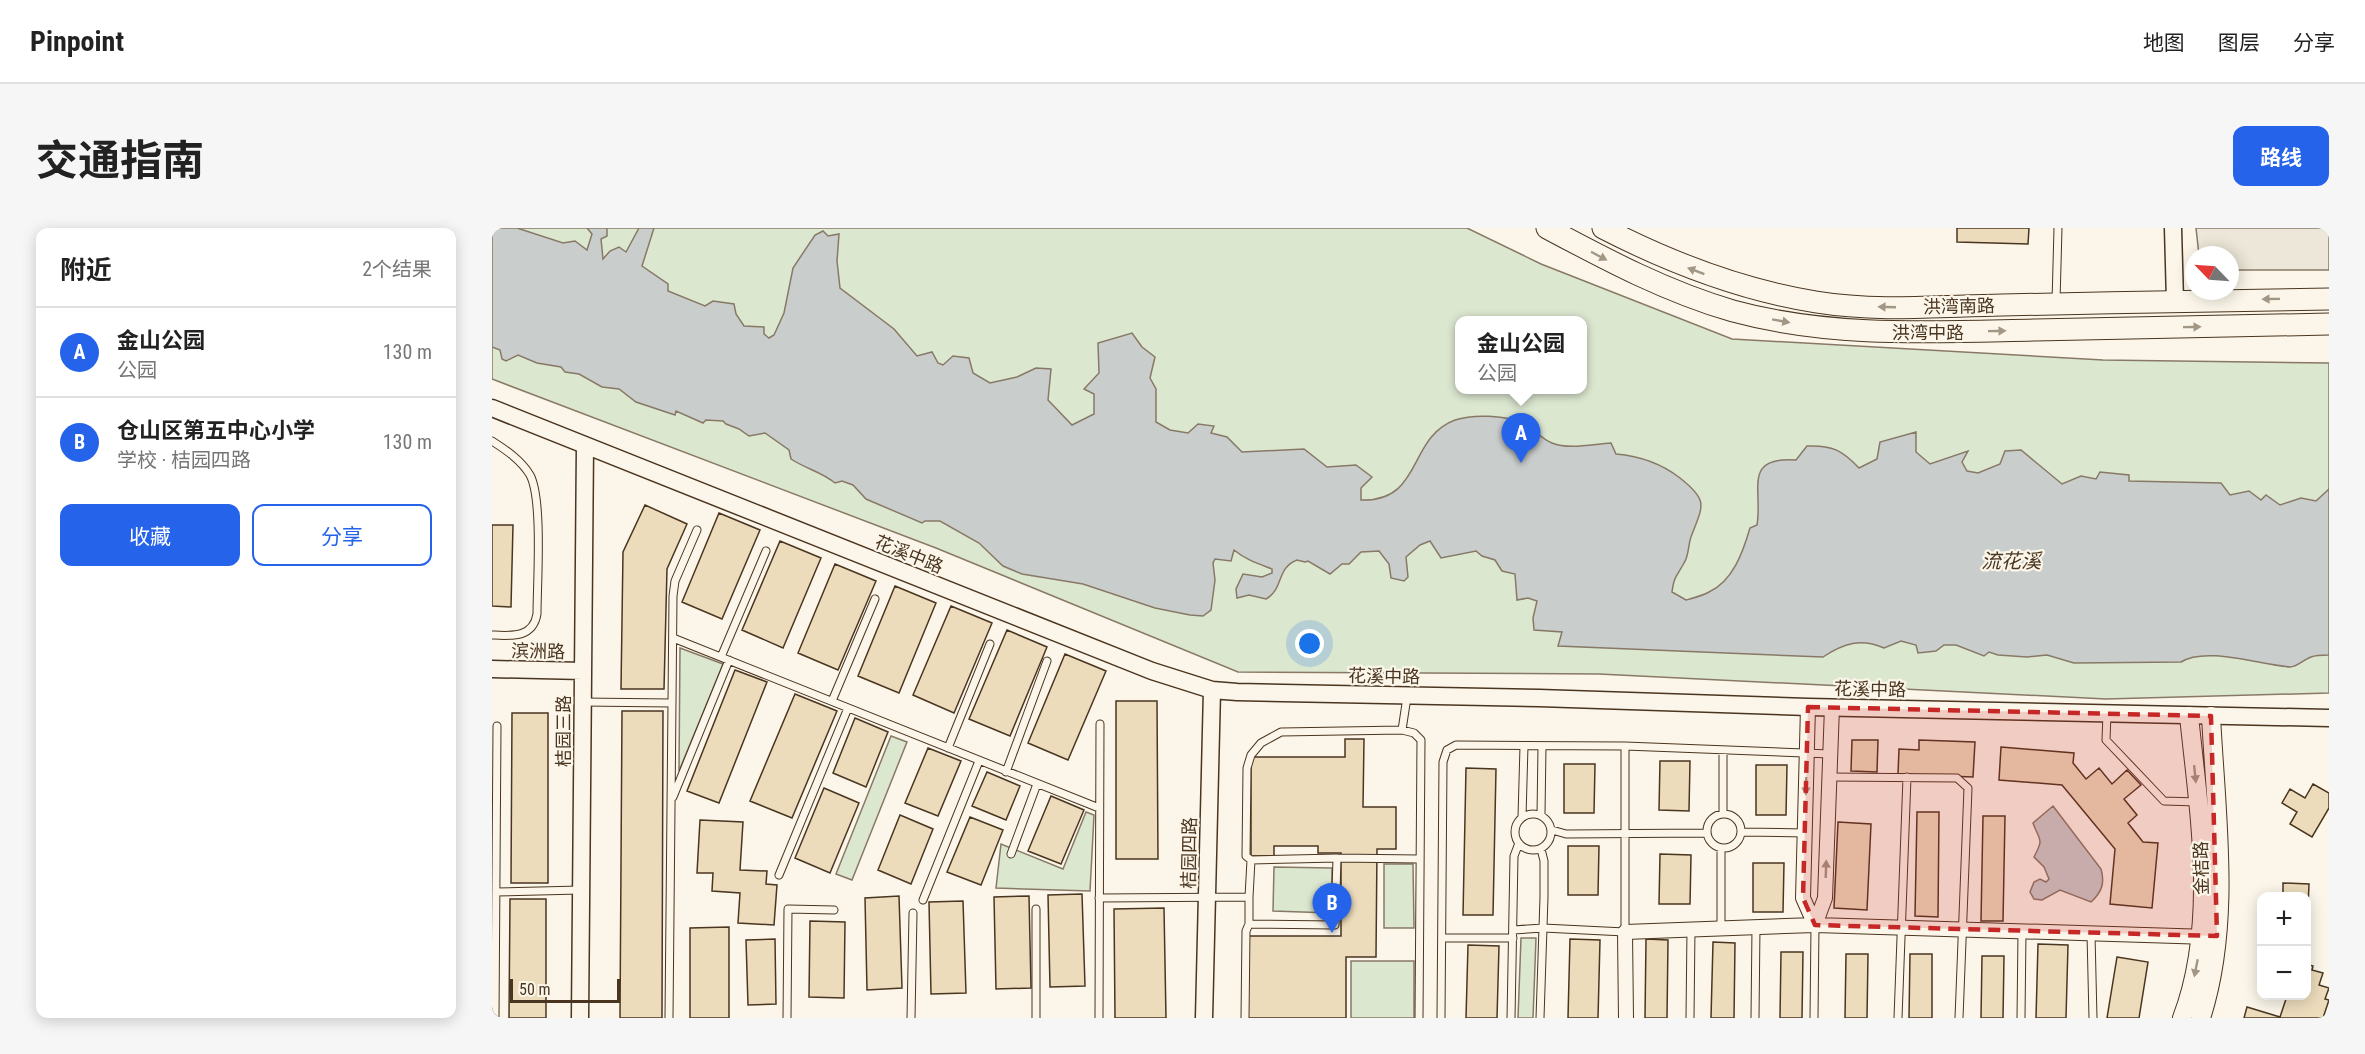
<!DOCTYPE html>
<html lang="zh">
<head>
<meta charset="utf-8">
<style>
	:root { --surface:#fff; --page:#f6f6f6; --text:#222; --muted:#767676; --line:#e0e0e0; --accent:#2563eb }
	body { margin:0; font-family:"Roboto Condensed","Noto Sans SC",sans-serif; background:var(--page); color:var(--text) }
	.controls { position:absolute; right:18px; bottom:18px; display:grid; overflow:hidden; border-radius:12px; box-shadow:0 3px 15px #0003 }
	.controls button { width:54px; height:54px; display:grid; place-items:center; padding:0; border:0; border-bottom:2px solid var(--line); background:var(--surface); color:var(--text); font:30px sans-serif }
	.compass { position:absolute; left:1693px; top:18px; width:54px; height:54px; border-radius:50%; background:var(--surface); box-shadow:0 3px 15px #0003; rotate:295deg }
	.scale { position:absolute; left:18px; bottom:15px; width:110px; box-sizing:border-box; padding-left:6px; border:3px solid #4a3520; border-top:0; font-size:16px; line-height:21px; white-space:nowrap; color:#4a3520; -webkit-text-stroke:4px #fbf6e9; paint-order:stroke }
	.you { position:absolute; left:818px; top:416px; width:21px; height:21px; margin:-15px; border:4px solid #fff; border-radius:50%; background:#1a73e8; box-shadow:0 0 0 9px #1a73e833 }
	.badge { display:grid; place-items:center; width:39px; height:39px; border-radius:50%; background:var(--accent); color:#fff; font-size:20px; font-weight:700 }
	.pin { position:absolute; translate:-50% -50px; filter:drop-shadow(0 2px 3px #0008) }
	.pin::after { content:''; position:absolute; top:32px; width:21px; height:18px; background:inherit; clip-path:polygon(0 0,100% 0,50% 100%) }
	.popup { position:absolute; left:963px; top:88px; width:132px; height:78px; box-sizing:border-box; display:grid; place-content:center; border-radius:12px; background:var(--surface); filter:drop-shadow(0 2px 4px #0005); font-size:20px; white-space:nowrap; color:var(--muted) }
	.popup b { font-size:22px; color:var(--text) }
	.popup::after { content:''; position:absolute; left:50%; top:100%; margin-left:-12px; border:12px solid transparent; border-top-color:var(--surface) }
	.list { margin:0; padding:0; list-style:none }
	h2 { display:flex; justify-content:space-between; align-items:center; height:78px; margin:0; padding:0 24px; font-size:26px }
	h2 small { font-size:20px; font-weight:400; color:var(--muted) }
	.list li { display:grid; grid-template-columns:39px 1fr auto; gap:18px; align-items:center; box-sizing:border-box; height:90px; padding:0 24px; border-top:2px solid var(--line) }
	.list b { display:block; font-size:22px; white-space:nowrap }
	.list p { margin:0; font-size:20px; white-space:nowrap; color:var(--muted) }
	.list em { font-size:20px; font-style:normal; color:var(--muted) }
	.actions { display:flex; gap:12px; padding:18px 24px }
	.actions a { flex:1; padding:14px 0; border:2px solid var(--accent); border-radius:12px; text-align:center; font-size:21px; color:var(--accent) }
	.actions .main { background:var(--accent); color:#fff }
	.map { position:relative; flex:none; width:1837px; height:790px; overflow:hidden; border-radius:12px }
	header { display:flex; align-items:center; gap:36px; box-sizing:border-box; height:84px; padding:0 30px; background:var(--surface); border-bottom:2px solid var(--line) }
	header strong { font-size:28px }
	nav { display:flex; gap:33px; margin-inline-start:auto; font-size:21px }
	.intro { display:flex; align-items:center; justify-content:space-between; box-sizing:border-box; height:144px; padding:0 36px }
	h1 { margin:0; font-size:42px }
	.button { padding:15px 27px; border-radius:12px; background:var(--accent); color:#fff; font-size:21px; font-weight:700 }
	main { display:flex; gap:36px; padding:0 36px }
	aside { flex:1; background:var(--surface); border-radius:12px; box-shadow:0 3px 15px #0003 }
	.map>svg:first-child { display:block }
	.green { fill:#dce7d0; stroke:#887966; stroke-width:1.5; fill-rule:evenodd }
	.parking { fill:#ede7d9; stroke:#887966; stroke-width:1.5 }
	.water { fill:#c9cecd; stroke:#887966; stroke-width:1.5 }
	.building { fill:#ecdcbc; stroke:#4a3520; stroke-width:1.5 }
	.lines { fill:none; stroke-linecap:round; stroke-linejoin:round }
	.service-casing { stroke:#4a3520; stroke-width:9 }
	.minor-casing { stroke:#4a3520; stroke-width:16 }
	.tertiary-casing { stroke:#4a3520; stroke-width:19 }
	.secondary-casing { stroke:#4a3520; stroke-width:20 }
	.primary-casing { stroke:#4a3520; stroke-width:23 }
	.service { stroke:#fbf6e9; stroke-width:7 }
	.minor { stroke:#fbf6e9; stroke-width:14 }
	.tertiary { stroke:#fbf6e9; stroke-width:16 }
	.secondary { stroke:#fbf6e9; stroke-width:18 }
	.primary { stroke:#fbf6e9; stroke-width:21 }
	.oneway { fill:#a29684 }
	.marked { fill:#c62828; fill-opacity:0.2; stroke:#c62828; stroke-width:4.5; stroke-dasharray:12 8; stroke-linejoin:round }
	.labels { text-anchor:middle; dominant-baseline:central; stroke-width:4.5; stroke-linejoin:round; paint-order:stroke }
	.street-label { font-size:18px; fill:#4a3520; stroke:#fbf6e9 }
	.water-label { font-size:20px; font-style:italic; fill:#4a3520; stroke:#fbf6e9 }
</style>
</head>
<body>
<header>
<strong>Pinpoint</strong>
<nav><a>地图</a><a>图层</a><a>分享</a></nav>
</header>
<div class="intro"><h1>交通指南</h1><a class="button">路线</a></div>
<main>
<aside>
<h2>附近<small>2个结果</small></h2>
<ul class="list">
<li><span class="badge">A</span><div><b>金山公园</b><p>公园</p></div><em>130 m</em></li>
<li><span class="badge">B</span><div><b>仓山区第五中心小学</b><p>学校 · 桔园四路</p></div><em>130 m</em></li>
</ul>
<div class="actions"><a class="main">收藏</a><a>分享</a></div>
</aside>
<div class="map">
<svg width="1837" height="790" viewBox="0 0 1837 790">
	<rect width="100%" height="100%" fill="#fbf6e9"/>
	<path class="green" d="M0 0H975L1049 36 1240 111 1611 132 1837 135V465L1614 471 1107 446 746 444 444 320 0 151ZM968 92H1090V162H968Z
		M188 420 231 436 187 543Z
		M399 508 415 514 360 652 344 646Z
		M594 584 602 587 598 663 504 660 509 616 571 641Z
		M892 636H921L922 700H892Z
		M782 639 840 640 839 685 781 683Z
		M1029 710H1044L1041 790H1026Z
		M859 733H922V790H859Z"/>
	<path class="parking" d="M1704 0H1837V42H1738V27H1707Z"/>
	<path class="water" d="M0 0H25L71 15 83 13 95 22 100 6 95 0H115V8L109 11 111 31 118 23 127 19 134 24 147 0H162L150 38 176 56V63L213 78 221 73 242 76 244 86 252 98 272 99V106L277 110 282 107 292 85 301 40 323 7 331 3 336 8 347 6 345 33 348 60 402 101 425 128 440 124 446 135 451 137 461 128 477 130 481 145 498 155 525 149 544 140 559 141 556 172 580 197 602 186V166L592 161 607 145 606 115 640 105 650 119 663 129 658 150 664 161V194L678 202 696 205 706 196 722 198 719 205 735 209 750 224 812 221 835 239 864 237 880 249 869 260V272C931 274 915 210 963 192 981 186 1012 187 1030 195 1041 199 1049 211 1060 215 1077 222 1101 216 1119 215L1124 226C1147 228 1170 236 1188 250 1217 273 1211 277 1199 309 1196 317 1197 328 1192 335 1185 348 1182 348 1180 364L1194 372C1201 370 1210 368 1217 364 1241 353 1251 324 1258 300L1265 297C1271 262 1250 228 1304 232L1315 218C1340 217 1350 222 1367 240L1385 231 1388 214 1424 204V224L1438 236 1476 223 1470 234 1475 243 1486 245 1508 236 1513 223 1529 222 1570 256 1589 248 1604 251 1608 244 1637 247V253L1729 255 1738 267 1757 263 1769 272 1774 267 1788 277 1809 270 1824 273 1837 261V427C1831 427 1824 427 1819 429 1811 432 1805 439 1798 439 1768 437 1714 418 1689 434L1582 435 1555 427 1535 429 1506 427 1497 424 1492 428 1464 417H1452L1444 423 1426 425 1424 417 1409 413 1392 420C1369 410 1352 415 1331 429L1066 418 1070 404 1042 402 1041 390 1045 373 1036 370 1025 372 1023 346 1010 343 1003 332 990 328 984 323 949 330 938 313 928 317 914 329 916 349 912 353 899 350 897 336 887 323 869 324 857 336H850L838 346 816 333 813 334 805 332C784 340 792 361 774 371L757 367 745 370 744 361 751 346 770 349 780 345V341C767 336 754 332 742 322L739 333 723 331 721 335 723 352 719 382 711 388 698 387 663 380 591 356 530 346 511 338 487 315 448 293H433L430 295 374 271 361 257 350 253 343 255C330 244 314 241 299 231L297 222 273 205 257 208 247 201 234 196 231 193 214 192 211 195 184 183 183 187 144 174 127 161 110 159 87 146 73 144 69 139 45 135 26 127 14 133 10 131 8 122 0 119Z
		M1561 578 1609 641C1613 655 1610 664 1599 674L1568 662 1550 672 1542 671 1538 664 1542 654 1548 651 1554 654 1557 651 1552 639 1542 629C1552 610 1548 614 1541 595Z"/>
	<path class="building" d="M1465 0H1537L1536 16 1465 14Z
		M153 277 195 296 175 341 172 461H129L131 324Z
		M227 285 268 302 230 391 190 374Z
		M0 297H21L19 379 0 378Z
		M288 313 329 330 291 420 250 402Z
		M343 336 384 353 346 442 306 425Z
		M403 358 444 375 407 465 366 448Z
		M459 378 500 395 462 485 421 467Z
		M515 402 555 419 518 508 477 491Z
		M573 426 614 443 576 532 536 515Z
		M243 442 275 454 227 575 195 563Z
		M303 466 345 483 300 590 258 573Z
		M624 473H665L666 631H624Z
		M130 483H171L170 790H128Z
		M20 485H56V655H19Z
		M363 490 396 504 374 559 341 545Z
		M853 511H872L871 579H904V621H885L884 729H854V790H756V708H849V625H826V618H782V628H759V529H853Z
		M1360 512H1386L1385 544 1359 543Z
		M1427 512 1483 514 1481 549 1406 546 1407 521 1427 522Z
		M1509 519 1582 525 1581 535 1594 551 1607 540 1620 556 1635 542 1649 557 1632 571 1645 587 1636 595 1651 614 1666 615 1660 680 1618 676 1623 621 1570 557 1507 552Z
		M436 520 469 533 446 588 413 575Z
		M1168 533H1198L1197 583 1167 582Z
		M1072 536H1103L1102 585H1072Z
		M1264 537H1295L1294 587H1264Z
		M974 540 1004 541 1001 687H971Z
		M495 544 528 558 514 592 480 578Z
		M1821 556 1837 565V580L1820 609 1798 596 1805 584 1790 575 1798 561 1813 570Z
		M332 560 367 575 338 645 303 630Z
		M559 568 592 582 569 636 536 623Z
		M1425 584H1447L1446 689 1423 688Z
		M408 587 441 601 419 656 386 642Z
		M1491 588H1513L1511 693H1489Z
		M478 589 511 602 489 657 455 644Z
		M208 592 251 594 248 642 275 643 274 656 285 657 282 697 246 695 248 665 220 663 221 645H205Z
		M1346 594 1379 596 1375 682 1342 680Z
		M1076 618H1107L1106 667H1076Z
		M1168 626 1199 627 1198 676H1167Z
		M1261 635H1292L1291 684H1261Z
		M1791 655 1817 656 1815 703 1814 668H1791Z
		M590 666 593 758 558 759 556 667Z
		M407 668 410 760 375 762 373 670Z
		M537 668 539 760 504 761 502 669Z
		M18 671H54V790H17Z
		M471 673 474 765 439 766 437 674Z
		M672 680 674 790H623L622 681Z
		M318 693 353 694 352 770 317 769Z
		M237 699V790H198V700Z
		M283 711 284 776 256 777 254 712Z
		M1078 711 1108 712 1106 790H1076Z
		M1154 711 1176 712 1175 790H1153Z
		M1221 714 1243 715 1242 790H1219Z
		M1546 716 1576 717 1574 790H1544Z
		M976 717 1007 718 1005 790H974Z
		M1289 724H1311L1310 790H1288Z
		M1354 726H1376L1375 790H1353Z
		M1418 726H1440V790H1417Z
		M1490 728H1512L1511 790H1489Z
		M1625 729 1656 734 1647 790H1615Z
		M1814 736 1821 738 1820 742 1831 745 1827 757 1837 760 1833 771 1837 772 1831 790H1752L1755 779 1788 789 1795 768H1814Z"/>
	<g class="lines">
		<defs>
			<path id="service" d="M1564 74 1566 0
				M0 213C14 222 29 232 38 247 51 271 45 356 45 386 41 410 20 408 0 407
				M181 410 607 580
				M229 429 274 323
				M340 473 383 371
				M90 474 180 475
				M1615 486 1614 512 1672 573 1706 574
				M910 502 915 469
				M456 520 498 416
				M1231 522V586
				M514 544 555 433
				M1338 549 1465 550 1476 560 1467 790
				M181 569 237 432
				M1215 603a17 17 0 1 1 34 0a17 17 0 1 1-34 0Z
				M1023 604a18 18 0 1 1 36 0a18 18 0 1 1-36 0Z
				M1049 587 1050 518
				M1030 589 1032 518
				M1060 602 1074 606 1214 605
				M1249 604 1313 605
				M1229 621V700
				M519 626 545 556
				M845 630 927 631
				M759 632 754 628 755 540 759 527 769 515 789 504 910 502 922 505 929 512 927 790
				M287 647 356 480
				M4 664 88 662
				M607 670 757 669V696L843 697 845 630 759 632 757 669
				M431 672 487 533
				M1021 702 1051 700 1133 704V518
				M1599 706 1601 790
				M950 710H1021
				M3 790 5 498
				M177 790 181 368 183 353 205 302
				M295 790 296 681 342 682
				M419 790 421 685
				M544 790V681
				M607 790 608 496
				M753 790 754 703 757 696
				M949 790 951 534 955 522 964 517 1133 518 1338 526
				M1019 790 1022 628 1027 615
				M1048 790 1052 669V633L1049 621
				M1198 790 1199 701
				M1263 790 1264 699
				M1322 790 1323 697
				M1406 790 1415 549
				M1529 790 1530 704"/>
			<path id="minor" d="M1316 479 1311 670 1323 697
				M1323 697 1333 670 1340 479
				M1134 790 1133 704 1323 697 1717 709"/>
			<path id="tertiary" d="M1681 0 1683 73
				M0 180 660 443 720 462 745 464 1047 470 1316 479 1837 490
				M0 441 91 443
				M88 790 93 217
				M712 790 720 462"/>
			<path id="secondary" d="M1690 790C1726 695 1707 586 1697 488
				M1709 790C1740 694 1724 588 1719 488"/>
			<path id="primary" d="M1055 0C1115 32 1175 64 1241 83 1340 110 1442 104 1543 102 1641 100 1739 98 1837 96
				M1111 0C1179 35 1249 62 1324 74 1385 84 1449 78 1510 77 1619 75 1728 72 1837 71"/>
		</defs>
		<use href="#service" class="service-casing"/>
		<use href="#minor" class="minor-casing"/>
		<use href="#tertiary" class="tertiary-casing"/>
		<use href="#secondary" class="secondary-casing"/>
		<use href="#primary" class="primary-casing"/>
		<use href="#service" class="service"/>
		<use href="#minor" class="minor"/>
		<use href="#tertiary" class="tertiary"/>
		<use href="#secondary" class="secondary"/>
		<use href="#primary" class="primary"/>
	</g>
	<defs><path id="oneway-solid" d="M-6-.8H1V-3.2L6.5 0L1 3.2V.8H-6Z" transform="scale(1.5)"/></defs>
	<g class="oneway">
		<use href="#oneway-solid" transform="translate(1107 28) rotate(28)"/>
		<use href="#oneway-solid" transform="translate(1204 43) rotate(-159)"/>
		<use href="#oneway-solid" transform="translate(1779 71) rotate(179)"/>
		<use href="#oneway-solid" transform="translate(1395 79) rotate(-178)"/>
		<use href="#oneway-solid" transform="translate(1289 93) rotate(10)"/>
		<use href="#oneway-solid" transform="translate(1700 99) rotate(-1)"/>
		<use href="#oneway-solid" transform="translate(1505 103) rotate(-1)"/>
		<use href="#oneway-solid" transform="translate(1703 546) rotate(84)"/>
		<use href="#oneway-solid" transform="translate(1314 558) rotate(91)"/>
		<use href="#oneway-solid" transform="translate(1334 641) rotate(-88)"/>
		<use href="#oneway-solid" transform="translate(1704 740) rotate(101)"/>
	</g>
	<path class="marked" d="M1316 479 1719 488 1725 708 1323 697 1311 670Z"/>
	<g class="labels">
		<g class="street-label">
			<text transform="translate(1467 78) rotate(-1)">洪湾南路</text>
			<text x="1436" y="104">洪湾中路</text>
			<text transform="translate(417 326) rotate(22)">花溪中路</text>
			<text transform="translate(46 423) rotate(1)">滨洲路</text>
			<text transform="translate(892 448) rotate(1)">花溪中路</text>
			<text transform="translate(1378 461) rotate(1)">花溪中路</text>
			<text transform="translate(71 503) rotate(-90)">桔园三路</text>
			<text transform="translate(697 625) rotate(-89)">桔园四路</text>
			<text transform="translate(1709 640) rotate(-91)">金桔路</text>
		</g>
		<g class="water-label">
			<text x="1519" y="333">流花溪</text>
		</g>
	</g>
</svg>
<div class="controls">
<button>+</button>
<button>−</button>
</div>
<svg class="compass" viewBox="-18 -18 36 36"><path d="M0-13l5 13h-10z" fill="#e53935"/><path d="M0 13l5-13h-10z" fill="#767676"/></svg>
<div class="scale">50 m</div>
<div class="you"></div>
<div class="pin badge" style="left:1029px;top:235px">A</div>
<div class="popup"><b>金山公园</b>公园</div>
<div class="pin badge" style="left:840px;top:705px">B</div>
</div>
</main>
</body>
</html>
